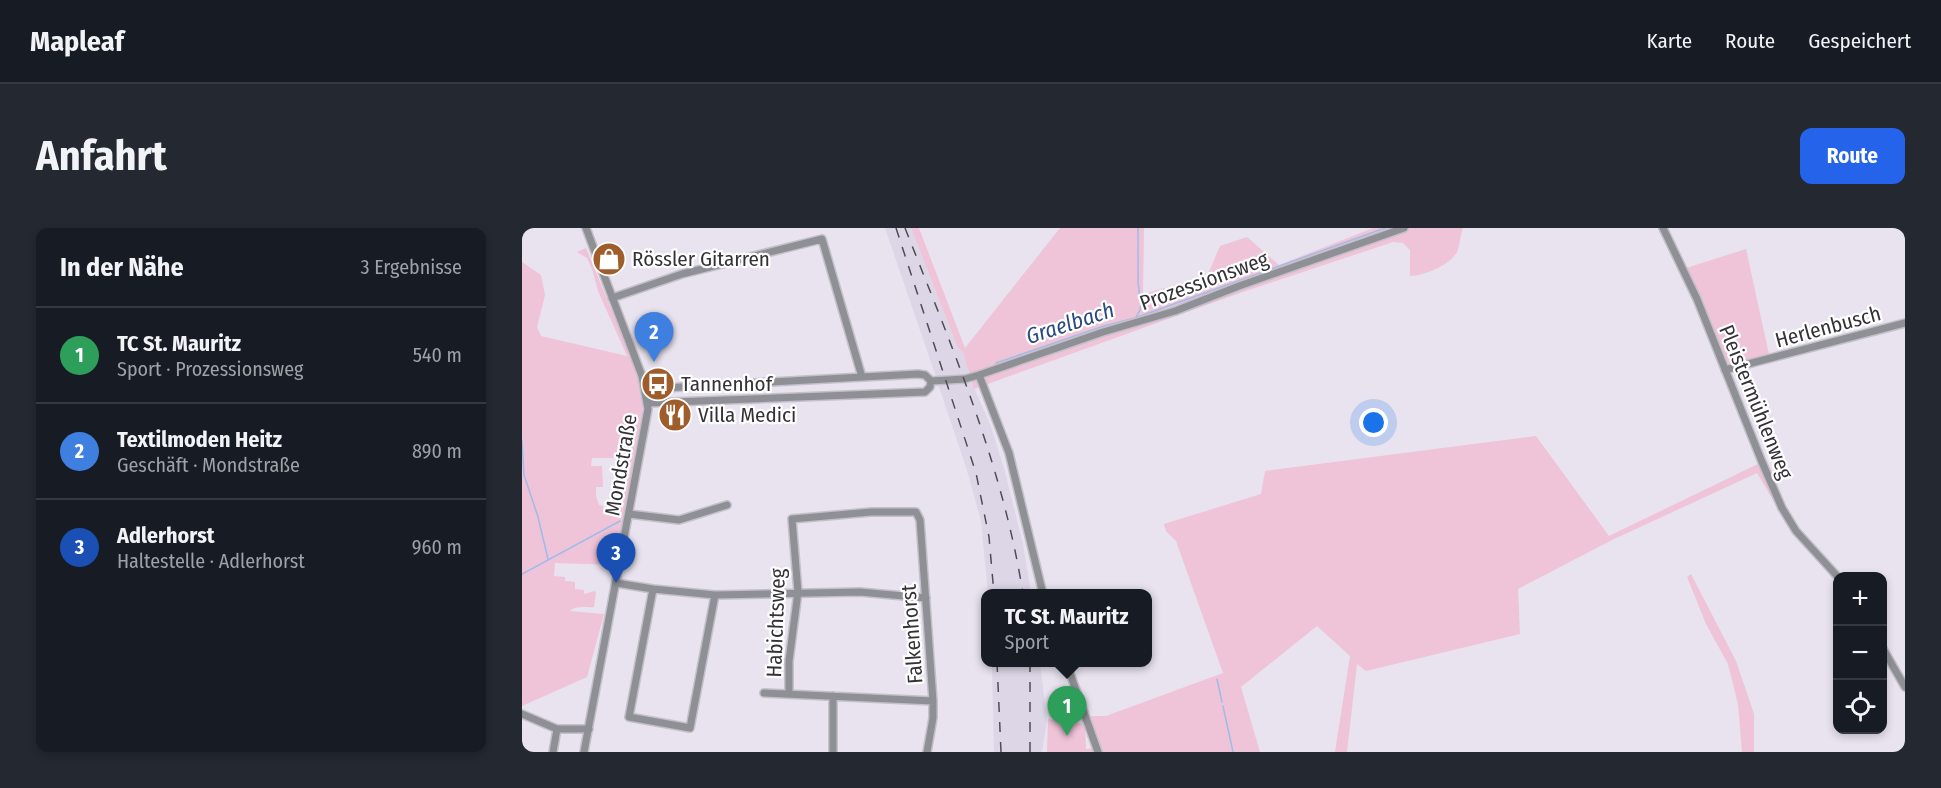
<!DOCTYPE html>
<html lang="de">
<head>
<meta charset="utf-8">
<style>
	:root { --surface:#171b24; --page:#242831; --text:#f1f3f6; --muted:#9ea1a6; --line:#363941; --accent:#2563eb }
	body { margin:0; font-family:"Fira Sans Condensed",sans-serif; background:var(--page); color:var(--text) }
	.controls { position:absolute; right:18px; bottom:18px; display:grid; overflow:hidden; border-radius:12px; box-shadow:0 3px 9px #0003 }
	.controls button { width:54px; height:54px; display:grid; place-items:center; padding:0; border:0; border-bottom:2px solid var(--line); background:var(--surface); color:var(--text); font:30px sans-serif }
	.you { position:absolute; left:852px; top:195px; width:21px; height:21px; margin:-15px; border:4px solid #fff; border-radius:50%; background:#1a73e8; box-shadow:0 0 0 9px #1a73e833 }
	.badge { display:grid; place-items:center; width:39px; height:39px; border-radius:50%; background:var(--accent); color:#fff; font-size:20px; font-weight:700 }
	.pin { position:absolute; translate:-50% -50px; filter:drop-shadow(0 2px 3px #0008) }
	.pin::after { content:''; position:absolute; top:32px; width:21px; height:18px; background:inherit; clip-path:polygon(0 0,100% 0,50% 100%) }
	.popup { position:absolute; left:459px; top:361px; width:171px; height:78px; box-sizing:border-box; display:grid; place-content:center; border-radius:12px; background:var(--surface); filter:drop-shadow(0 2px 4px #0005); font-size:20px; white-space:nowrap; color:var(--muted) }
	.popup b { font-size:22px; color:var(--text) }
	.popup::after { content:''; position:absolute; left:50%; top:100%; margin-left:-12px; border:12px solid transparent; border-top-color:var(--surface) }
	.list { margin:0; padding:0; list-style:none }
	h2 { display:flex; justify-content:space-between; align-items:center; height:78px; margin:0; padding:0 24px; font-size:26px }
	h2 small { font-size:20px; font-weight:400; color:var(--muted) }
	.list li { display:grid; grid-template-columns:39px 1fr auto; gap:18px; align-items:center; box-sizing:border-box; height:96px; padding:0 24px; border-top:2px solid var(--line) }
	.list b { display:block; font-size:22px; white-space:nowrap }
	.list p { margin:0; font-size:20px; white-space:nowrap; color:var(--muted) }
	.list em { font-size:20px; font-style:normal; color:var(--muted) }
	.icon { flex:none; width:33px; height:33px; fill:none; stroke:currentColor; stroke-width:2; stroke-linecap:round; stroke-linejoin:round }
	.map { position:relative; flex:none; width:1383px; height:524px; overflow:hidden; border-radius:12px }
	header { display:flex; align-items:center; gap:36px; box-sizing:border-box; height:84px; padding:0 30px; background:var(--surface); border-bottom:2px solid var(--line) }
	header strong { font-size:28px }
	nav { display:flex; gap:33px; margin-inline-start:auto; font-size:21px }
	.intro { display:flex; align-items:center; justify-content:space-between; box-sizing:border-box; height:144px; padding:0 36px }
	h1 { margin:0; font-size:42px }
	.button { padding:15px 27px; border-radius:12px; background:var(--accent); color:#fff; font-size:21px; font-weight:700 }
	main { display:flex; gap:36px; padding:0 36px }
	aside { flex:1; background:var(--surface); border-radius:12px; box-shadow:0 3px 9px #0003 }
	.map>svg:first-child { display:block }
	.built { fill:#ddd6e7 }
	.green { fill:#efc3d8; fill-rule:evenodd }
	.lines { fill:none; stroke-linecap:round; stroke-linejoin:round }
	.stream { stroke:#a0bbe8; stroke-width:1.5 }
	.minor-casing { stroke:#c4c0ca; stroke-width:10 }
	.minor { stroke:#8f9095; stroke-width:7 }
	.rail { stroke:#4f4d53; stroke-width:1.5; stroke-dasharray:10 10; stroke-linecap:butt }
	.labels { text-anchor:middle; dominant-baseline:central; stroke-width:4.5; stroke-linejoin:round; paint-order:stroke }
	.poi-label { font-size:21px; fill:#343237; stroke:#fff; text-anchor:start }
	.street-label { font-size:21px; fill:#343237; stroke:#fff }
	.water-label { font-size:22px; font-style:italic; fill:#284a81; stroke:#fff }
</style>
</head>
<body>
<header>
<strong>Mapleaf</strong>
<nav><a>Karte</a><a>Route</a><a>Gespeichert</a></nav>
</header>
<div class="intro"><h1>Anfahrt</h1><a class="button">Route</a></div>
<main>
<aside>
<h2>In der Nähe<small>3 Ergebnisse</small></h2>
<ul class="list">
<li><span class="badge" style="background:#2e9e5b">1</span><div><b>TC St. Mauritz</b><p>Sport · Prozessionsweg</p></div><em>540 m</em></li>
<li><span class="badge" style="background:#3f7fe0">2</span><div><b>Textilmoden Heitz</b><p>Geschäft · Mondstraße</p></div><em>890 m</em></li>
<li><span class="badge" style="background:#1a4fb4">3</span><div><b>Adlerhorst</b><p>Haltestelle · Adlerhorst</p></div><em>960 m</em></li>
</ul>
</aside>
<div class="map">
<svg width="1383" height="524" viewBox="0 0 1383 524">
	<rect width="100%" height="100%" fill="#e8e3ef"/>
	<path class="built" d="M363 0H389L436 120 441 124 447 140 445 148 414 149Z
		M450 155 468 196 482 240 501 316 509 365H466L459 293 444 239 416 156Z
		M470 435H518L525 493 520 524H472Z"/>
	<path class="green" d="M389 0H397L443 120 538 0H622L621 66 679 50 687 44 698 18 725 9 757 37 851 0H941C938 7 938 17 935 24 928 37 902 48 888 48V22L881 15 871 14 718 65 452 161 441 124 436 120Z
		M64 20 107 124 106 128H109L119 153 121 180 93 337 33 335 32 348 43 349V353L53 354V361L62 362V366L73 363 74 365 72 379C64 380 55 377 48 383L82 386 65 449 0 478V34L19 47 23 67 15 99 19 108 105 128 76 63 70 41 65 30 55 24ZM70 230H104L106 238 104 257H90V261H103L99 273H90L91 280 82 281 81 278 77 277 74 268V259H81L80 238H69Z
		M1224 21 1248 131 1203 142 1161 41Z
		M1014 208 1087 308 1240 234 1274 303 1271 306 1235 245 1090 312 996 361 998 406 844 443 835 436 825 524H813L828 428 795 398 719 459 738 524H578L566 488H584L701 445 654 313 644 303 642 296 739 266 743 243Z
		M1169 346 1214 433 1232 486V524H1220L1216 476 1206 436 1184 396 1165 349Z
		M526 491 563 496 564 521 572 520 573 524H525Z"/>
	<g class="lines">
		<path class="stream" d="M614 89 618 82 619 76 616 55V0
			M474 135 582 98 613 90 863 0
			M0 213 2 247 16 289 26 331
			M0 346 98 293
			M695 451 700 474
			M701 478 711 524"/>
		<defs>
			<path id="minor" d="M1141 0 1175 71 1240 234 1260 280 1274 303 1316 349
				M90 70 160 46 300 11 340 149
				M1203 142 1383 95
				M457 147 487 225 521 366
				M124 161 396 146 403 147 409 153 443 151 457 147 581 104 653 83 717 58 882 0
				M126 175 403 164 408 159 409 153
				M107 286 157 292 205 277
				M94 355 131 361 193 367 338 364 404 370
				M131 361 107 489 168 500 193 367
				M1360 419 1383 459
				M544 434 576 524
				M242 465 411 473
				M267 466V433L276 364 270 291 349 284H394L398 292 411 473V490L405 524
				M0 486 35 501H67
				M31 524 35 501
				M62 524 126 181 120 148 64 0
				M311 524V468"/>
		</defs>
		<use href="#minor" class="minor-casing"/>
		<use href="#minor" class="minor"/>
		<path class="rail" d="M374 0 454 245 467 309 472 366
			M383 0C430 119 481 238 501 366
			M0 1 2 0
			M475 434 479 524
			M508 524V434"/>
	</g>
	<defs>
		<symbol id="shop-disc" viewBox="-11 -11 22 22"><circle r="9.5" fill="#a05d2c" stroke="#fff"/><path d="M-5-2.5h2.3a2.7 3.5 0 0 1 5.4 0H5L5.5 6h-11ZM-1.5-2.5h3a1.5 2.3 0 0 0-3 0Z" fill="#fff"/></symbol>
		<symbol id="bus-disc" viewBox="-11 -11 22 22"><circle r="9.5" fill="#a05d2c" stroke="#fff"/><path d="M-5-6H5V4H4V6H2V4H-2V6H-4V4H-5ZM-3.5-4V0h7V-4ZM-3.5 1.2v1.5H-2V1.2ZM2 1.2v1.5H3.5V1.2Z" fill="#fff"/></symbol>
		<symbol id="restaurant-disc" viewBox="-11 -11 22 22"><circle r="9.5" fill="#a05d2c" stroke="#fff"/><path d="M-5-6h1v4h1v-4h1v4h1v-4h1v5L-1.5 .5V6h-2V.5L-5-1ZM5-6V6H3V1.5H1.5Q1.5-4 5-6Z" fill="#fff"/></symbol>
	</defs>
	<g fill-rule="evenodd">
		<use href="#shop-disc" x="68" y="12" width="38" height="38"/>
		<use href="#bus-disc" x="117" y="137" width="38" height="38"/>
		<use href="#restaurant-disc" x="134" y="168" width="38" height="38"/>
	</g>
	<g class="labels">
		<g class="poi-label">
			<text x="110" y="31">Rössler Gitarren</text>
			<text x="159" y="156">Tannenhof</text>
			<text x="176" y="187">Villa Medici</text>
		</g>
		<g class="street-label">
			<text transform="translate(682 53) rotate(-20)">Prozessionsweg</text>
			<text transform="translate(1306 99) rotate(-15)">Herlenbusch</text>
			<text transform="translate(1234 174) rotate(68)">Pleistermühlenweg</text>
			<text transform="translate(99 237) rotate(-80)">Mondstraße</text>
			<text transform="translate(254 395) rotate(-88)">Habichtsweg</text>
			<text transform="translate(390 406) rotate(-94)">Falkenhorst</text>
		</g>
		<g class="water-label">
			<text transform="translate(548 95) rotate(-18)">Graelbach</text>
		</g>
	</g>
</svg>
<div class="controls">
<button>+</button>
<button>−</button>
<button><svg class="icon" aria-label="locate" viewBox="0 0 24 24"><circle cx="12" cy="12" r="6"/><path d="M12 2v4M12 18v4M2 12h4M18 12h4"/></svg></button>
</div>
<div class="you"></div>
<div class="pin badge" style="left:545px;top:508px;background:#2e9e5b">1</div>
<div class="popup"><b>TC St. Mauritz</b>Sport</div>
<div class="pin badge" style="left:132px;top:134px;background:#3f7fe0">2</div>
<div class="pin badge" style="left:94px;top:355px;background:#1a4fb4">3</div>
</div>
</main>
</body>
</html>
